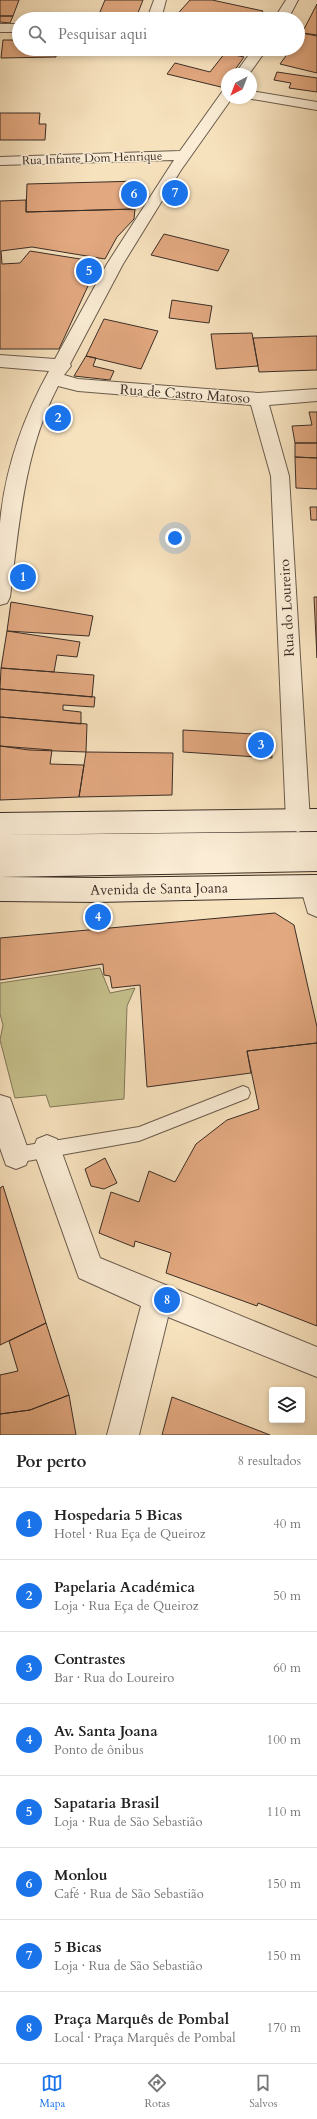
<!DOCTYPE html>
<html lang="pt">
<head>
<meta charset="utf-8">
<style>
	:root { --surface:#fff; --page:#f6f6f6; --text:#222; --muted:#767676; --line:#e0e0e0; --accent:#1a73e8 }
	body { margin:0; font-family:Cardo,serif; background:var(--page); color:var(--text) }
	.controls { position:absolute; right:12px; bottom:12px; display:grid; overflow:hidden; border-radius:4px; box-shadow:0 2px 6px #0003 }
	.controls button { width:36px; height:36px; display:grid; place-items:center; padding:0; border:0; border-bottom:1px solid var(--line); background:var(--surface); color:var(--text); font:20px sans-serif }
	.compass { position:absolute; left:221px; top:68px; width:36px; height:36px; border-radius:50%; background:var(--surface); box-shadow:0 2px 6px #0003; rotate:222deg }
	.you { position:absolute; left:175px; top:538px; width:14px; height:14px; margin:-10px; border:3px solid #fff; border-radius:50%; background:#1a73e8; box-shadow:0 0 0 6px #1a73e833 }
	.badge { display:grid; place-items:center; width:26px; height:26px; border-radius:50%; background:var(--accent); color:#fff; font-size:13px; font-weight:700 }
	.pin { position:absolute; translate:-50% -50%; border:2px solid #fff; box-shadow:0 1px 4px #0006 }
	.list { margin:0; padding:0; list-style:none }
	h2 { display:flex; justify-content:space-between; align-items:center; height:52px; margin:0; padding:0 16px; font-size:17px }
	h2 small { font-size:13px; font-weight:400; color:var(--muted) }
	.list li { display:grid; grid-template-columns:26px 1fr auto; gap:12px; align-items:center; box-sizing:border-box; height:72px; padding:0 16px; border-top:1px solid var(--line) }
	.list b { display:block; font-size:15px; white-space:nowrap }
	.list p { margin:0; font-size:13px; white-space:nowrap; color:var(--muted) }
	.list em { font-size:13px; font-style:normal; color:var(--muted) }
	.icon { flex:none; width:22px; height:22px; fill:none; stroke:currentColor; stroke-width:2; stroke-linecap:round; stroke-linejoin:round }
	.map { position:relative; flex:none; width:317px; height:1435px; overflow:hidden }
	.search { position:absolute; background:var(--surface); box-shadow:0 2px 6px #0003; left:12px; right:12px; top:12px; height:44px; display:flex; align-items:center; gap:10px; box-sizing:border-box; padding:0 14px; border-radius:22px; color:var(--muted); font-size:15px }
	.sheet { height:628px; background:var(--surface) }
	nav { display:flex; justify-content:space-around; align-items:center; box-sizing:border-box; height:56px; border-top:1px solid var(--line); background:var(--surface); font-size:11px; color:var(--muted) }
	nav a { display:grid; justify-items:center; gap:2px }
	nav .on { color:var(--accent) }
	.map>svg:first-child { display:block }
	.green { fill:#c5c08c; stroke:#807759 }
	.building { fill:#e2a880; stroke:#3b2e26 }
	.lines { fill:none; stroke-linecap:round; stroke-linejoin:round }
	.lane-casing { stroke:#6a5b4c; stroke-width:2 }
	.street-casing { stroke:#6a5b4c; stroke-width:2 }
	.secondary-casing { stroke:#3b2e26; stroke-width:2 }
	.lane { fill:#faecd5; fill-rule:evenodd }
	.street { fill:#faecd5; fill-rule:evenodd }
	.secondary { fill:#faecd5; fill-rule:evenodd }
	.labels { text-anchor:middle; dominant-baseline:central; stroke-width:3; stroke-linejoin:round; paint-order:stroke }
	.far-street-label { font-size:12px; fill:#3b2e26; stroke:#faecd5 }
	.street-label { font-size:14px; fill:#3b2e26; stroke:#faecd5 }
</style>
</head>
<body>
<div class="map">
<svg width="317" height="1435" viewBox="0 0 317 1435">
	<rect width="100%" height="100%" fill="#f7e2be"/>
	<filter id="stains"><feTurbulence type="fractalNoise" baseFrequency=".005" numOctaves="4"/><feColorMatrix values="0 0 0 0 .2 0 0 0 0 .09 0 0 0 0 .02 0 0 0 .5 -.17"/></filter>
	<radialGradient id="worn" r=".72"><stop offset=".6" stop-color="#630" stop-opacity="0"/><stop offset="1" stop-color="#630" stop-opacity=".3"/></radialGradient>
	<path class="green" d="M100 968 110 993 135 988 127 1006 124 1099 50 1107 46 1095 15 1098 0 1040 3 1025 0 1014V983Z"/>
	<path class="building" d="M0 0H19L13 16H0Z
		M105 0H143L136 18 97 19Z
		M190 0H212L263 11 257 19H173Z
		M317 4V35L302 33Z
		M0 16H13L10 23 0 22Z
		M302 33 317 36V73L280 64 291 49H298V39Z
		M3 40H19V49H56V57L1 58Z
		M210 49H233L230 54 244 57 232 74H227V80L221 87 167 74 175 63 210 72 225 53Z
		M277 72 317 78V92L289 88 291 83 274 80Z
		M0 113H40L39 124H46L45 140H0Z
		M140 181 142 204H134L135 209 26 212 27 184Z
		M26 200V212L135 209 134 219 117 237 105 259 32 247 1 251 2 264 20 263 30 251 99 262 59 349H0V201Z
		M164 234 229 250 218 271 151 255Z
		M172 300 212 306 209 323 169 318Z
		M104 319 158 331 141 369 86 356Z
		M252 333 258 366 216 369 211 334Z
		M317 336V370L259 372 253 338Z
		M86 356 96 358 93 366 114 371 110 380 74 376Z
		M309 412H317V443H295L292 426 312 425Z
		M295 443H317V458L295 457Z
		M295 457 317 458V489L296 488Z
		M310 507H317V520H311Z
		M314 597H317V658Z
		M11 602 93 616 89 636 7 631Z
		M7 631 80 642 77 657 57 655 54 672 1 668Z
		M1 668 94 675 92 697 0 689Z
		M0 689 95 697 94 707 63 705V710L81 712V724L0 717Z
		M0 717 87 724 86 752 29 750 0 746Z
		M183 730 271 735 272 758 183 752Z
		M0 746 52 750 50 764 84 765 79 797 0 800Z
		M86 752 173 753 172 795 79 797Z
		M275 913 294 925 317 1027V1043L247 1051 251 1073 147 1087 140 985 112 988 110 976 104 975 103 964 0 980V938Z
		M317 1043V1326L258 1303 257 1306 166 1273 171 1253 135 1241 134 1247 99 1233 111 1192 139 1202 149 1171 175 1182 196 1144 227 1120 259 1109 247 1051Z
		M105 1158 117 1183 104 1189 91 1186 85 1169Z
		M3 1186 46 1323 0 1345V1188Z
		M46 1323 69 1395 30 1410 0 1414V1375L18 1371 9 1341Z
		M69 1395 76 1435H0V1414L30 1410Z
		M172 1397 270 1435H162Z"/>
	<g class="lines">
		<defs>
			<path id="lane" d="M243 1086 248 1088 250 1093 248 1098 139 1141 16 1163 11 1160 8 1155 11 1150 16 1147 139 1127Z"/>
			<path id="street" d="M154 0H166L161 19H147Z
				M286 0H298L288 19H274Z
				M0 24H19V32H0Z
				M253 49H267L249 74H235Z
				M227 91V98H232L181 170 123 264 70 364 71 366 64 375 78 379 258 393 317 389V401L269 405 289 476 310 821 306 829 298 832 290 829 286 821 271 476 251 405 78 391 58 386C24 451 19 525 10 597L7 603 0 605C0 578 0 550 0 523 5 469 23 418 49 371L0 367V355L55 359 107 264 174 160 0 165V157L180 151 222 92Z
				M251 91 317 102V110L246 98H251Z
				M312 875 317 876V917L308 913 300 886 303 878Z
				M0 1095 10 1098 30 1155 26 1165 16 1169 6 1165 0 1148Z
				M47 1135 57 1139 100 1258 317 1347V1377L168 1317 139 1435H107L141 1306 79 1278 33 1149 37 1139Z"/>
			<path id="secondary" d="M317 809V831L0 835V813Z
				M317 832V871L0 877V835Z
				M317 875V897L97 902 0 901V877L97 878Z"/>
		</defs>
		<use href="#lane" class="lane-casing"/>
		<use href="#street" class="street-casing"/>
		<use href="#secondary" class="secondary-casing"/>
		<use href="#lane" class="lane"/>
		<use href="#street" class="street"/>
		<use href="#secondary" class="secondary"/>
	</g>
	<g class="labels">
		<g class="far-street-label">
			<text transform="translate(92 158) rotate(-2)">Rua Infante Dom Henrique</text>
		</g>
		<g class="street-label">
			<text transform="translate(185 394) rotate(4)">Rua de Castro Matoso</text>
			<text transform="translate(287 608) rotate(-93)">Rua do Loureiro</text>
			<text transform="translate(159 889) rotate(-1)">Avenida de Santa Joana</text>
		</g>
	</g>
	<rect width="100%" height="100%" filter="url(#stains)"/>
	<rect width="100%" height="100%" fill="url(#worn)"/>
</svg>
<div class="controls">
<button><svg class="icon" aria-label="layers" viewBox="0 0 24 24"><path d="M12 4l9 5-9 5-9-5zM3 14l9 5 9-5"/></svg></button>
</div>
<svg class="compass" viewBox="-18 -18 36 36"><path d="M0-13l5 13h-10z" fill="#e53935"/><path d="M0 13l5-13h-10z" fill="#767676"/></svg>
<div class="you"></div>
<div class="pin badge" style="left:23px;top:577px">1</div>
<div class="pin badge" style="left:58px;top:418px">2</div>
<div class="pin badge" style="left:261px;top:745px">3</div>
<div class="pin badge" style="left:98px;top:917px">4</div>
<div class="pin badge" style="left:89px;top:271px">5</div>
<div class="pin badge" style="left:134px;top:194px">6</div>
<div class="pin badge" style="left:175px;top:193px">7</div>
<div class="pin badge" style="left:167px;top:1300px">8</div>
<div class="search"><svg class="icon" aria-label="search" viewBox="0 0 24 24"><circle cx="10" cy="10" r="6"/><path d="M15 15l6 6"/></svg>Pesquisar aqui</div>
</div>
<section class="sheet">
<h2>Por perto<small>8 resultados</small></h2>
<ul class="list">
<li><span class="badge">1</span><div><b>Hospedaria 5 Bicas</b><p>Hotel · Rua Eça de Queiroz</p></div><em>40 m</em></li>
<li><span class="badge">2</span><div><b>Papelaria Académica</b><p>Loja · Rua Eça de Queiroz</p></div><em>50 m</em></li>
<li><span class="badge">3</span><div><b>Contrastes</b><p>Bar · Rua do Loureiro</p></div><em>60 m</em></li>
<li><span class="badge">4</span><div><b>Av. Santa Joana</b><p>Ponto de ônibus</p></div><em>100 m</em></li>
<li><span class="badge">5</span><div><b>Sapataria Brasil</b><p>Loja · Rua de São Sebastião</p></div><em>110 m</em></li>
<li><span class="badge">6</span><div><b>Monlou</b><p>Café · Rua de São Sebastião</p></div><em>150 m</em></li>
<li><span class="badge">7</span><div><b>5 Bicas</b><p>Loja · Rua de São Sebastião</p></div><em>150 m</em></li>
<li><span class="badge">8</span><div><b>Praça Marquês de Pombal</b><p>Local · Praça Marquês de Pombal</p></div><em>170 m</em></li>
</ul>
</section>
<nav>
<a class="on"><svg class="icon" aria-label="map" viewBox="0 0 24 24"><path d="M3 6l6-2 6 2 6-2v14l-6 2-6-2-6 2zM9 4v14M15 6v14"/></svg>Mapa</a>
<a><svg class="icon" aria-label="directions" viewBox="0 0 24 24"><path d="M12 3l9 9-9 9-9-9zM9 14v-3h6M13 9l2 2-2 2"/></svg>Rotas</a>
<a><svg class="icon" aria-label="saved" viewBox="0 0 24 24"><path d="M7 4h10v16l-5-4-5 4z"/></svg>Salvos</a>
</nav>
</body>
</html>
